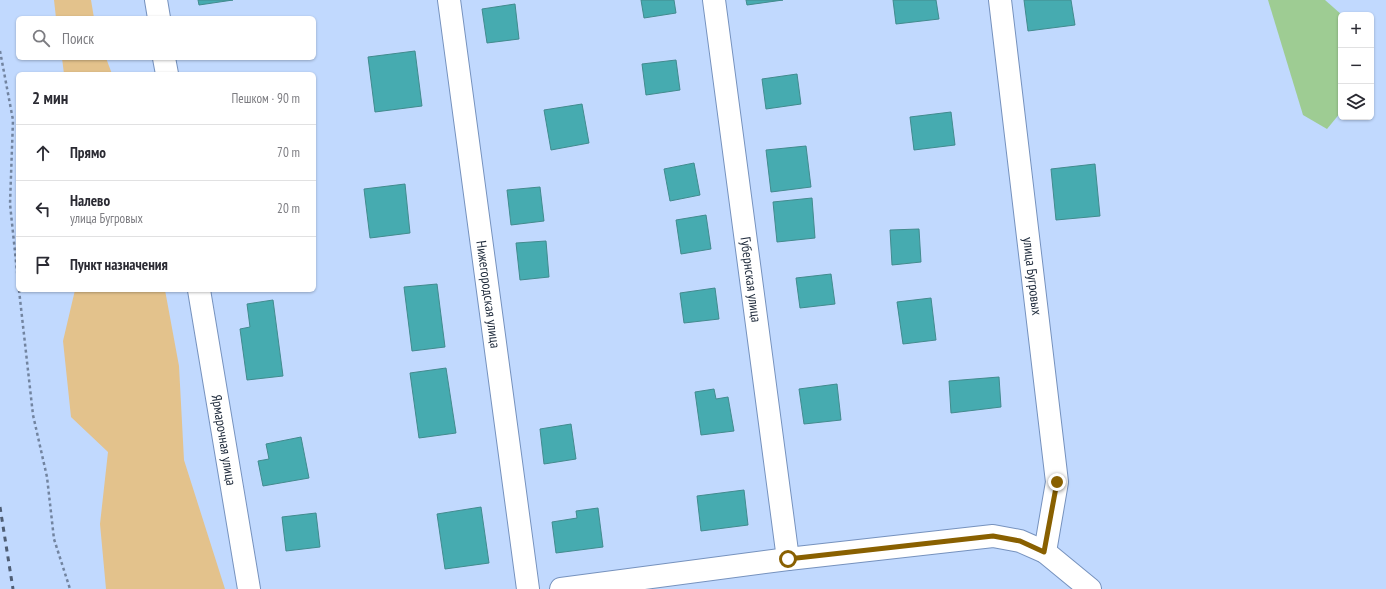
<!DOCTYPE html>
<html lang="ru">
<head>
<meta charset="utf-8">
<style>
	:root { --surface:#fff; --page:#f2f2f3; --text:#2b2b33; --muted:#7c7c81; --line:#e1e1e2 }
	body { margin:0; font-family:"PT Sans Narrow",sans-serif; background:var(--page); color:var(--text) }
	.controls { position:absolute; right:12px; top:12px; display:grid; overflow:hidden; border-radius:6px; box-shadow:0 1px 3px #0004 }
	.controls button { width:36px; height:36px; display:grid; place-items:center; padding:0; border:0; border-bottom:1px solid var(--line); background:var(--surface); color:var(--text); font:20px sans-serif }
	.stop { position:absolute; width:12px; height:12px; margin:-9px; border:3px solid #896000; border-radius:50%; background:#fff }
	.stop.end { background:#896000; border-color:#fff; box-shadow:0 1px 4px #0008 }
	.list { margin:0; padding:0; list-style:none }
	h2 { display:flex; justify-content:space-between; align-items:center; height:52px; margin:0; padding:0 16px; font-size:17px }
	h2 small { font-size:13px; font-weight:400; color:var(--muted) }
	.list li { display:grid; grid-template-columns:26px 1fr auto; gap:12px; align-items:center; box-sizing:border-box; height:56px; padding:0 16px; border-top:1px solid var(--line) }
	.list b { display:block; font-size:15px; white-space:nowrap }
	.list p { margin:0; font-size:13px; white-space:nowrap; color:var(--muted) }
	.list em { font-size:13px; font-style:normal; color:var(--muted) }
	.icon { flex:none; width:22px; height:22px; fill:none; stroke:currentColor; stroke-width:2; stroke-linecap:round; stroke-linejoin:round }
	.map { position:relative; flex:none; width:1386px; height:589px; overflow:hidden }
	.search { position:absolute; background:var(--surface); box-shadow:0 1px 3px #0004; left:16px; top:16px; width:300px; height:44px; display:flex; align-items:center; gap:10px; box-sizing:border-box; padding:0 14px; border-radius:6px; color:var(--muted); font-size:15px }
	.panel { position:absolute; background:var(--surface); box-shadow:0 1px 3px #0004; left:16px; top:72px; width:300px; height:220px; border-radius:6px }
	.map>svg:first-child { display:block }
	.green { fill:#e3c28c }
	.water { fill:#9ecc93 }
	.building { fill:#46abb0; stroke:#428b8e }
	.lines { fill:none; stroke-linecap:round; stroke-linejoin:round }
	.minor-casing { stroke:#7692be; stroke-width:24 }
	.path { stroke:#7284a0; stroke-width:2.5; stroke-dasharray:3 3; stroke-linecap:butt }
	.minor { stroke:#fff; stroke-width:22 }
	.rail { stroke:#4f5e75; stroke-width:3; stroke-dasharray:5 5; stroke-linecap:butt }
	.route { stroke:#896000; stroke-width:5 }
	.labels { text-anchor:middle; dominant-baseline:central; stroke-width:4; stroke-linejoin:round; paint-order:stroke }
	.street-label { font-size:14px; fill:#1e2a3b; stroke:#d9e5f8 }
</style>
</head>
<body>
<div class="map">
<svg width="1386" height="589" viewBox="0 0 1386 589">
	<rect width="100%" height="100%" fill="#c1d9fe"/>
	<path class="green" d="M54 0H91L94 18H56Z
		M62 58H106L112 74H64Z
		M75 290H165L179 366 184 460 225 589H106L100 524 108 452 71 417 63 341Z"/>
	<path class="water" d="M1268 0H1325L1342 15 1341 112 1327 129 1303 115Z"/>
	<path class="building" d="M198 0H233L199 5Z
		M641 0H674L676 13 644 18Z
		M746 0H783L747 5Z
		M893 0H936L939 19 896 24Z
		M1024 0H1071L1075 25 1028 31Z
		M515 4 519 39 487 43 482 9Z
		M415 51 422 106 375 112 368 57Z
		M676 60 680 90 646 95 642 64Z
		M797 74 801 104 766 109 762 79Z
		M582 104 589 143 551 150 544 110Z
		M951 112 955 145 914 150 910 117Z
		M806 146 811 187 771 192 766 150Z
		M694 163 700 195 670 201 664 169Z
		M1095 164 1100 216 1056 220 1051 169Z
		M405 184 410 233 370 238 364 189Z
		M540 187 544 221 511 225 507 190Z
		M812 198 815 238 777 242 773 202Z
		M706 215 711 249 681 254 676 220Z
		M919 229 921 262 892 265 890 230Z
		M546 241 549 277 520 280 516 243Z
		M831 274 835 304 800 308 796 278Z
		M437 284 445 347 412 351 404 287Z
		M715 288 719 319 684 323 680 293Z
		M931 298 936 340 903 344 897 302Z
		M273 300 283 376 247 380 240 329 250 327 247 304Z
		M446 368 456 433 419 438 410 373Z
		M999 377 1001 407 951 413 949 381Z
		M837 384 841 420 804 424 799 389Z
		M714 389 716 399 728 397 734 431 701 435 695 392Z
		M571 424 576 459 544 464 540 429Z
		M301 437 309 478 263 486 258 461 269 459 266 444Z
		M744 490 748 525 701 531 697 496Z
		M481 507 489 563 445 569 437 514Z
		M598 508 603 547 556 553 552 522 577 518 576 511Z
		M316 513 320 547 286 551 282 517Z"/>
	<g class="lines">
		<defs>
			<g id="minor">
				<path d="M156 0 159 18"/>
				<path id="s1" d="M449 0 528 589"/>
				<path id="s2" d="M714 0 788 559"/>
				<path id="s3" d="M1000 0 1057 482 1045 552"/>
				<path d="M164 58 167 74"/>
				<path id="s4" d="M199 290 249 589"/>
				<path d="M561 589 788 559 993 536 1020 541 1045 552 1090 589"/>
			</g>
		</defs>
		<use href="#minor" class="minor-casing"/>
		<path class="path" d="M0 51 13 120 10 204 18 281
			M19 290 33 415 47 477 54 539 70 589"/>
		<use href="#minor" class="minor"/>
		<path class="rail" d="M0 507 13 589"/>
	</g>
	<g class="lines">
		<path class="route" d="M788 559 993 536 1020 541 1044 552 1057 482"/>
	</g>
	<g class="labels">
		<g class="street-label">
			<text stroke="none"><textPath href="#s3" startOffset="278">улица Бугровых</textPath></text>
			<text stroke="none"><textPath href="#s2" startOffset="282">Губернская улица</textPath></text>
			<text stroke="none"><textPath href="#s1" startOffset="297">Нижегородская улица</textPath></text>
			<text stroke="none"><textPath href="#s4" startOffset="152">Ярмарочная улица</textPath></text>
		</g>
	</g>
</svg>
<div class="controls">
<button>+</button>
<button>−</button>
<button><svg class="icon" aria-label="layers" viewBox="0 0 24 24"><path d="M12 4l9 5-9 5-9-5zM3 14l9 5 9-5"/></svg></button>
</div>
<div class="stop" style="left:788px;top:559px"></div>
<div class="stop end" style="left:1057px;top:482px"></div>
<div class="search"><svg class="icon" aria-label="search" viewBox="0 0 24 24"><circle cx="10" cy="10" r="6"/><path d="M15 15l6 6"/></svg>Поиск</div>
<section class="panel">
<h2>2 мин<small>Пешком · 90 m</small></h2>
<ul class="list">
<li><svg class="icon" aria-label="ahead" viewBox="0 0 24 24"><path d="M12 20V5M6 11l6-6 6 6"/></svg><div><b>Прямо</b></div><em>70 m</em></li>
<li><svg class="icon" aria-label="left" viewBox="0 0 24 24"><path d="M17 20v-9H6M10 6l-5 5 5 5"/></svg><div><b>Налево</b><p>улица Бугровых</p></div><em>20 m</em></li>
<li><svg class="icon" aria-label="arrive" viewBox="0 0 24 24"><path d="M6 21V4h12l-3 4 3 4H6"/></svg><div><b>Пункт назначения</b></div></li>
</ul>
</section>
</div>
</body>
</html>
